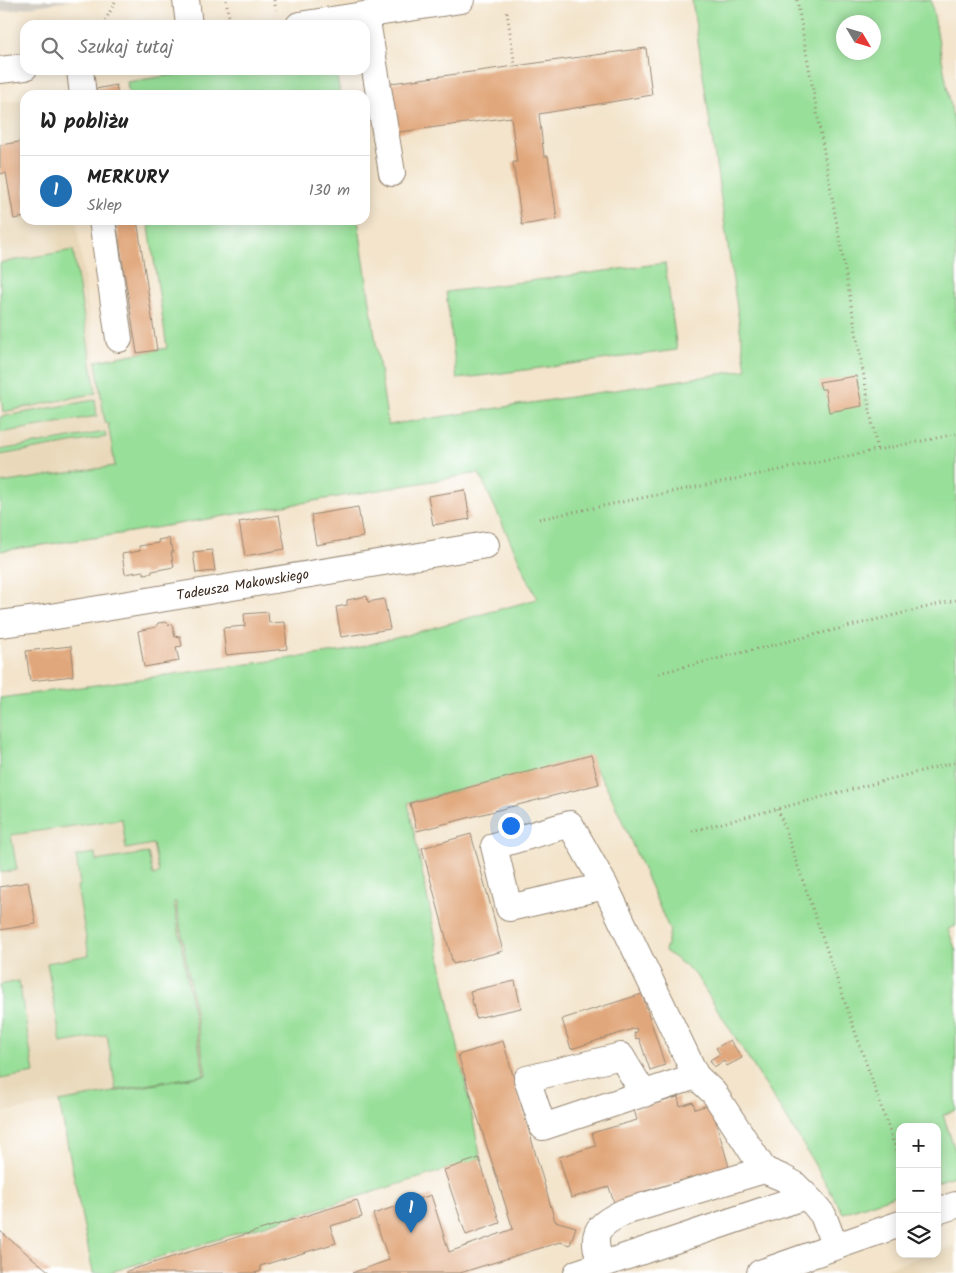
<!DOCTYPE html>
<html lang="pl">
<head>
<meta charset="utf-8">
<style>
	:root { --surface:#fff; --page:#f6f6f6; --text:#222; --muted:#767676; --line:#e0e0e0; --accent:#1f6fb2 }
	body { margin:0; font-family:Kalam,sans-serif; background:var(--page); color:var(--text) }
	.controls { position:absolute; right:15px; bottom:15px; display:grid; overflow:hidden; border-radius:10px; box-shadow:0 2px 12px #0003 }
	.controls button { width:45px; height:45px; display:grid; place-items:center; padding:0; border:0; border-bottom:1px solid var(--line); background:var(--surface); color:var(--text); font:25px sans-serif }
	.compass { position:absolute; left:836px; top:15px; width:45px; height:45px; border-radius:50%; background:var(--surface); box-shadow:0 2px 12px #0003; rotate:128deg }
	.you { position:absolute; left:510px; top:825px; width:18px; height:18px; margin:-12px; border:4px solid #fff; border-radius:50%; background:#1a73e8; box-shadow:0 0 0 8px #1a73e833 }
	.badge { display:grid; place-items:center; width:32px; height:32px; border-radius:50%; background:var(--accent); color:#fff; font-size:16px; font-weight:700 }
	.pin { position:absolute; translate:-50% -41px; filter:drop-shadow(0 1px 2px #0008) }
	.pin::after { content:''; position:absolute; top:26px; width:18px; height:15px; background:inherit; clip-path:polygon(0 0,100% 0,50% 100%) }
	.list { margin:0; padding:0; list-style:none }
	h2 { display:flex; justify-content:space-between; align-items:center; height:65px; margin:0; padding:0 20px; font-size:21px }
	h2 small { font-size:16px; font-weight:400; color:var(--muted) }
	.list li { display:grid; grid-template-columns:32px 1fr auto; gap:15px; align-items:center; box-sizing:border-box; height:70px; padding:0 20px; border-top:1px solid var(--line) }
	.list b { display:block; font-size:19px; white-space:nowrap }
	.list p { margin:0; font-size:16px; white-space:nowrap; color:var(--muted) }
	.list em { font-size:16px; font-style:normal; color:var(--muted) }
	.icon { flex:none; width:28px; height:28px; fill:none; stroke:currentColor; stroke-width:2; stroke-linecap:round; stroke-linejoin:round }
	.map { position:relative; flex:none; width:956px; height:1273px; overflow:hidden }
	.search { position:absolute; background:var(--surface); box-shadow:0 2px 12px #0003; left:20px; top:20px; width:350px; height:55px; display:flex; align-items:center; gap:12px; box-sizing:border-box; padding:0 18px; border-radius:15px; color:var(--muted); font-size:19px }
	.panel { position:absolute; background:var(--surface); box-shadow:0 2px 12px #0003; left:20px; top:90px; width:350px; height:135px; border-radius:15px }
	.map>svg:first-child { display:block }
	.built { fill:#e9d9ba }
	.industrial { fill:#c9c3b8 }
	.green { fill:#98df99; stroke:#6a845c; fill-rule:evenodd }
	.building { fill:#e1a77c }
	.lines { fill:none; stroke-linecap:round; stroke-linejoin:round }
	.minor-casing { stroke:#978774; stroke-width:28 }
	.path { stroke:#978774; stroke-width:3; stroke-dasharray:1 4; stroke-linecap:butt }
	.minor { stroke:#fff; stroke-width:26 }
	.labels { text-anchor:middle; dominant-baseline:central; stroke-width:4.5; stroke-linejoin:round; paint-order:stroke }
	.street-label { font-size:14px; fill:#3b2a1e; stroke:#fff }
</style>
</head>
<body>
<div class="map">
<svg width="956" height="1273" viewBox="0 0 956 1273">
	<rect width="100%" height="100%" fill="#fff"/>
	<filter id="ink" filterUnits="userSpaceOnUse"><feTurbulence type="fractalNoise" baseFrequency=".02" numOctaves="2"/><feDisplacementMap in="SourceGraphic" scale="10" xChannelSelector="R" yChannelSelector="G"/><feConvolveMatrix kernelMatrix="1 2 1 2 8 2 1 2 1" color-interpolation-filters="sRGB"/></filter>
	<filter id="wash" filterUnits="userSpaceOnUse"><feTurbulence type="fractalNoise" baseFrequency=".0096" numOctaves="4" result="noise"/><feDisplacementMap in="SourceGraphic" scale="20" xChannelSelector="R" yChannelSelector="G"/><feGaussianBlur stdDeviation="1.12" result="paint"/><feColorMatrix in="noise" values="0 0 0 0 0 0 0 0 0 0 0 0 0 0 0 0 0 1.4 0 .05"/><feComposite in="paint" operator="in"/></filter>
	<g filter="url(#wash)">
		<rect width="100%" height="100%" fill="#f3e4cb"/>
		<path class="built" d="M25 99V220H76L105 422H108L115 466 0 483V103Z
			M123 819 153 844 159 873 171 870 206 1076 0 1113V873L17 869 11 835Z
			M956 1244V1273H873L928 1254H937V1251Z"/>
		<path class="industrial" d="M0 0H73L0 12Z"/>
		<path class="green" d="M692 0H931L956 134V926L948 929 956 951V1110L943 1115 956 1153V1175L937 1182V1127H900V1194L843 1213 802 1143 695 974 687 967 665 951 670 931 609 791 588 757 408 803 481 1159 108 1273H93L59 1102 206 1075 176 902H174L204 1075 116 1090 107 1035 61 1043 47 963 89 955 77 886 80 885 76 856 95 853 96 861 148 853 153 875 159 873 153 844 126 849 122 819 11 835 17 870 0 873V698L344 651 407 635 537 599 479 473 107 536 0 551V483L115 466 108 423H105L96 361 167 348 148 220H358L388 425 746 370ZM844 22H874V52H844Z
			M205 70H336L340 95H129L127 82Z
			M73 250 96 393 3 412 0 390V263Z
			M665 263 677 350 457 379 446 292Z
			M95 400 97 416 0 433V417Z
			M105 432 106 437 0 455V450Z
			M19 981 34 1073 0 1079V985Z"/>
		<g id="blocks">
			<path class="building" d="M646 48 652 95 539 114 544 156H548L557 219 522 225 513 162H517L511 117 392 133 384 84Z
				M116 85 118 95H97L96 89Z
				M25 141V217L14 219 6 173 0 174V145Z
				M116 220H137L157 350 137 353Z
				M856 376 862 406 829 412 825 389H821L819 382Z
				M465 490 470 519 433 525 428 496Z
				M358 507 363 537 316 545 311 515Z
				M279 515 285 549 245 556 239 522Z
				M169 538 170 545H172L173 552H171L174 567 152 571V573L144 574 143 571 125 574 122 554 140 551 139 546 159 543 158 540Z
				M212 550 215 571 196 573 193 552Z
				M367 596 368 602 384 599 390 629 341 637 336 607 347 605V600Z
				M268 612 269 623 285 622 287 649 226 655 223 628 245 626 244 614Z
				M166 622 169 625 172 624 175 637 180 636 182 646 176 647 179 661 144 667 138 631 156 627 158 623Z
				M71 646 73 662H72L73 676 30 681 26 651Z
				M591 755 599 784 417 831 410 803Z
				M471 834 503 951 453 964 422 848Z
				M28 882 36 924 0 930V887Z
				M515 981 521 1008 476 1018 470 991Z
				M642 994 665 1065 650 1070 639 1038 636 1039 634 1033 637 1032 636 1028 571 1049 562 1019Z
				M730 1040 742 1058 727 1066 724 1061 714 1067 710 1060 720 1054 716 1048Z
				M503 1041 555 1221 576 1227 570 1245 560 1242 460 1273H352L389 1260 373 1214 431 1195 449 1252 513 1229 458 1055Z
				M678 1097 680 1106 693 1102 695 1109 711 1104 729 1167 642 1192 644 1197 615 1206 609 1187 571 1198 559 1157 596 1146 592 1133 637 1120 634 1110Z
				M479 1158 500 1223 466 1235 444 1170Z
				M357 1200 362 1217 330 1226 336 1243 260 1266 261 1271 255 1273H127V1271Z
				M0 1231 25 1252 51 1273H0Z"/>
		</g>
	</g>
	<g filter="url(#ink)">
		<use href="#blocks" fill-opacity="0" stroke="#978774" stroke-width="1"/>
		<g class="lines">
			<defs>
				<g id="minor">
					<path d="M186 0 189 25"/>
					<path d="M366 15 392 173"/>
					<path d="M299 25 461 0"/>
					<path d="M0 70 25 67"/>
					<path d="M80 70 83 95"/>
					<path d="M102 220 119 339"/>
					<path id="s1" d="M0 624 38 619 486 545"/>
					<path d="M605 886 509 908 494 846 570 824 605 886 696 1076 714 1093 764 1170"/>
					<path d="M644 1094 621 1056 527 1079 543 1127 696 1076"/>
					<path d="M937 1211 956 1205"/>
					<path d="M601 1265C591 1233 594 1227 624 1212L764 1170 783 1178 794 1184 814 1204 823 1215 835 1247"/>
					<path d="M577 1273 806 1196"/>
					<path d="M760 1273 900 1224"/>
				</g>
			</defs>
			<use href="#minor" class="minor-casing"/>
			<path class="path" d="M226 0 229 17
				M274 0 276 10
				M797 0 877 450
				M507 12 515 66
				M103 25 116 0
				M539 519 956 434
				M659 673 956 600
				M778 809 900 1161
				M692 831 956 762"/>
			<use href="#minor" class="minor"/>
		</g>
	</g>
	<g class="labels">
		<g class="street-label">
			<text stroke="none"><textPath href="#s1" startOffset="246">Tadeusza Makowskiego</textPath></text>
		</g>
	</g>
</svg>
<div class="controls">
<button>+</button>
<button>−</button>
<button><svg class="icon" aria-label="layers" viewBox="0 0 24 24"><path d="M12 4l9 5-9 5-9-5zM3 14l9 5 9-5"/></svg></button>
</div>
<svg class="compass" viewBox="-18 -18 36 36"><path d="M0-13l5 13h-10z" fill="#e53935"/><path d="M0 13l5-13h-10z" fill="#767676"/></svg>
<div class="you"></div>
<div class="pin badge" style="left:411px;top:1233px">1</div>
<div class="search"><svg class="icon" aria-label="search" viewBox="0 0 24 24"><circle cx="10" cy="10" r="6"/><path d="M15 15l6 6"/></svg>Szukaj tutaj</div>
<section class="panel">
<h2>W pobliżu<small></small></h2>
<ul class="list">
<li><span class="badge">1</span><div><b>MERKURY</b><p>Sklep</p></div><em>130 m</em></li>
</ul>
</section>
</div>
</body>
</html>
